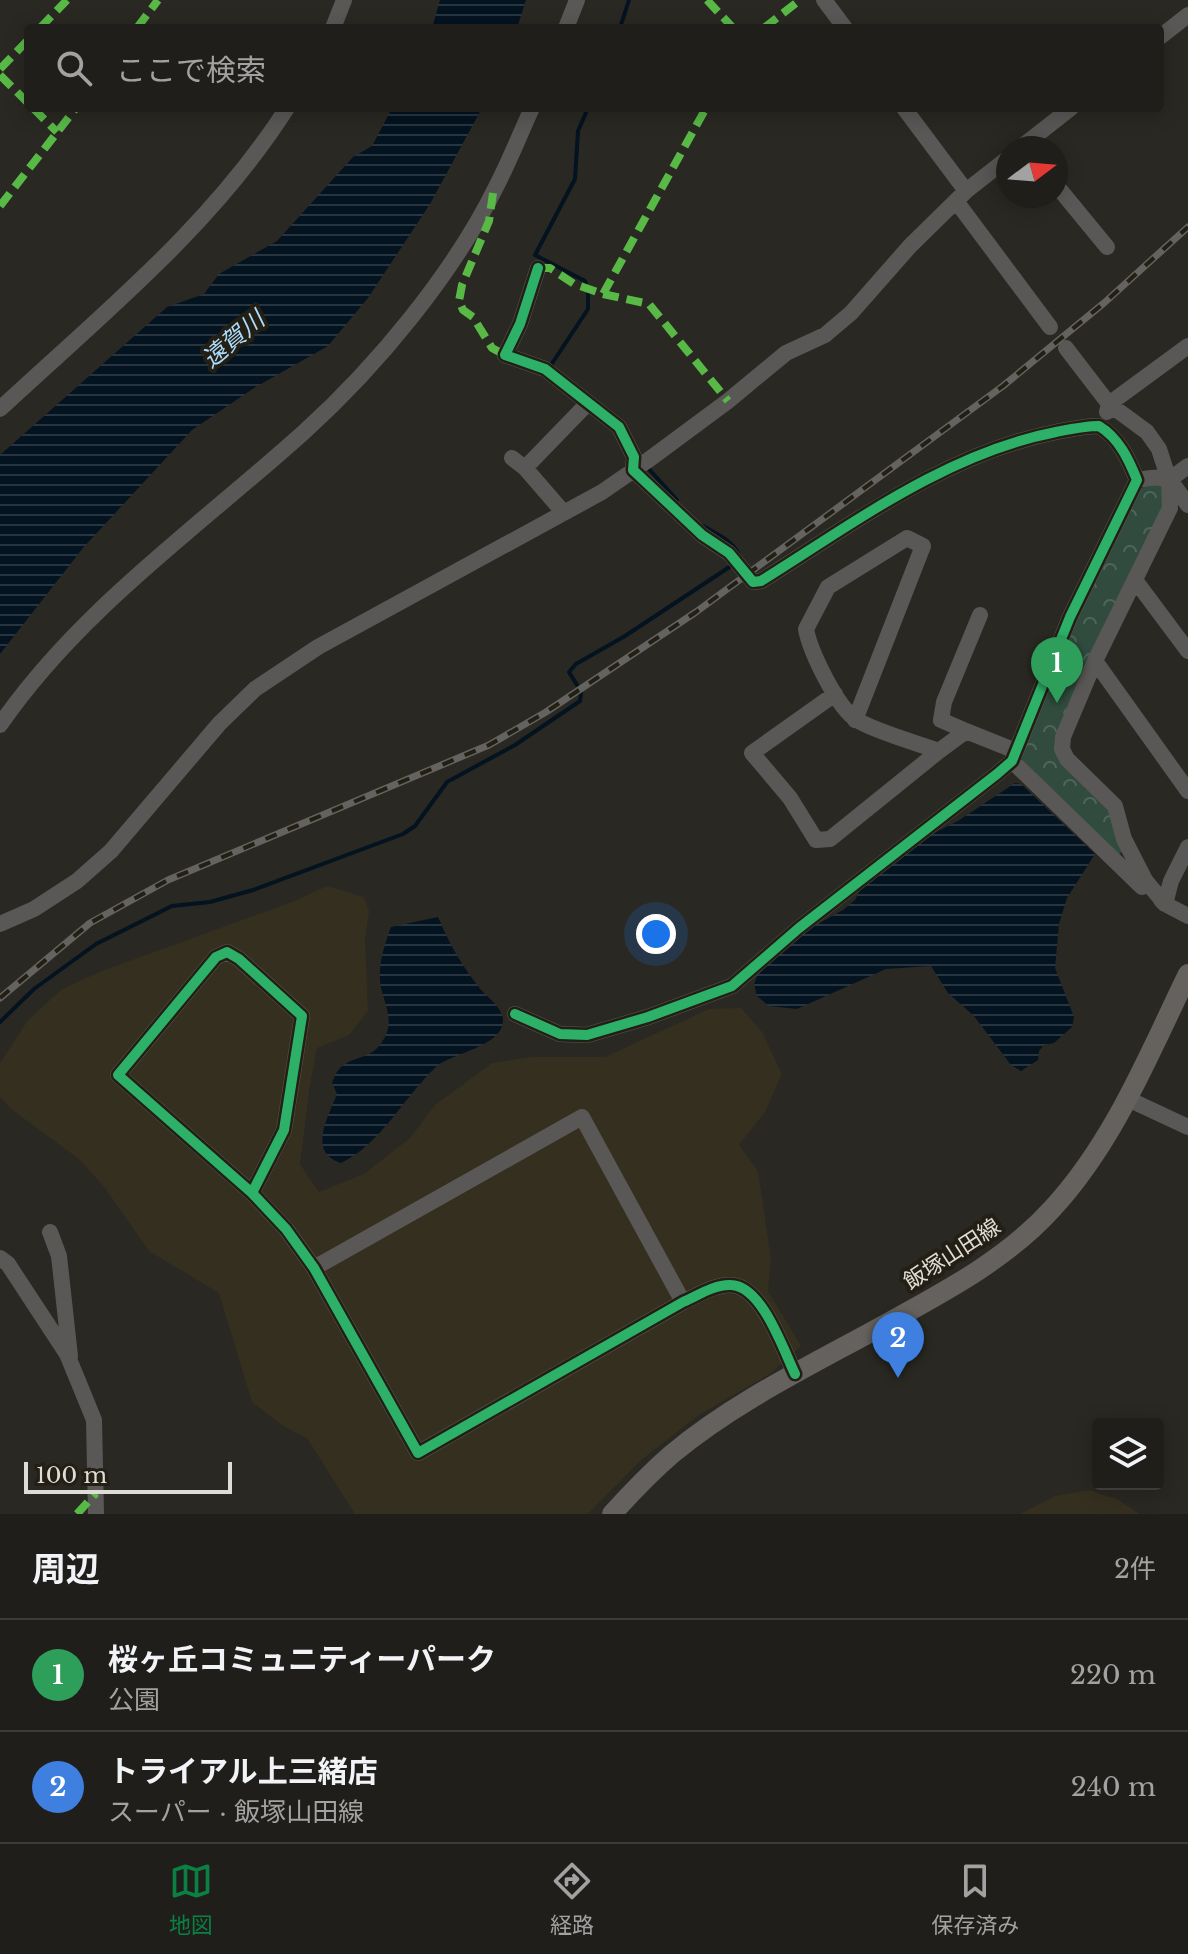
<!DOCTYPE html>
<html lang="ja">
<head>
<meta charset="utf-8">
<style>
	:root { --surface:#201e1a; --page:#282723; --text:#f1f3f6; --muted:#a2a2a2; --line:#3d3c39; --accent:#0b8043 }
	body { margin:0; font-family:"Libre Baskerville","Noto Sans JP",serif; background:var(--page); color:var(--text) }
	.controls { position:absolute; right:24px; bottom:24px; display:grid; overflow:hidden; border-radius:8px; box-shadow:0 4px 20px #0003 }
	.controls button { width:72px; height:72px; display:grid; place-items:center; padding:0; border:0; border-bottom:2px solid var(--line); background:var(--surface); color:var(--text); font:40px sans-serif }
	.compass { position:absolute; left:996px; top:136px; width:72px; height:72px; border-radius:50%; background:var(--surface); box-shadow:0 4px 20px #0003; rotate:74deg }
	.scale { position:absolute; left:24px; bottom:20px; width:208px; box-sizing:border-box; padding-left:8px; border:4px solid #dfdcd5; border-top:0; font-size:22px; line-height:28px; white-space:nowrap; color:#dfdcd5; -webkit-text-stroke:6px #231f14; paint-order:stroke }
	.you { position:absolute; left:656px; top:934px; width:28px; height:28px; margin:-20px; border:6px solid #fff; border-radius:50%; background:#1a73e8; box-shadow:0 0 0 12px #1a73e833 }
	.badge { display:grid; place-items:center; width:52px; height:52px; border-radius:50%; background:var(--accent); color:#fff; font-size:26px; font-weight:700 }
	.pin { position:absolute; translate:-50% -66px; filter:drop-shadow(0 2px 4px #0008) }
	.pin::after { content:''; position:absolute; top:42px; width:28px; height:24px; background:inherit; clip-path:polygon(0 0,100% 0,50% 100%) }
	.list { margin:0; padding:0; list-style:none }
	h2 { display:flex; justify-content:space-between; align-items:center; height:104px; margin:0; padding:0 32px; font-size:34px }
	h2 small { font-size:26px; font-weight:400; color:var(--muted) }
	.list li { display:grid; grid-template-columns:52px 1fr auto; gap:24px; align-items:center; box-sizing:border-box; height:112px; padding:0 32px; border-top:2px solid var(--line) }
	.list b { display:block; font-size:30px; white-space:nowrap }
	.list p { margin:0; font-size:26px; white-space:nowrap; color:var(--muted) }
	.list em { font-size:26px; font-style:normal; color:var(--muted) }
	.icon { flex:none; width:44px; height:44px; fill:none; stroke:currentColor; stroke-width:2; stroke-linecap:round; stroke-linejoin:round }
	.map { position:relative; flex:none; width:1188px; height:1514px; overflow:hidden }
	.search { position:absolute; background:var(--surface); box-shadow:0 4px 20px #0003; left:24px; right:24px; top:24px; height:88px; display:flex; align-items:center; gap:20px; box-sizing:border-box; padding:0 28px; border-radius:8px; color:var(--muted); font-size:30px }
	.sheet { height:328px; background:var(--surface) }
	nav { display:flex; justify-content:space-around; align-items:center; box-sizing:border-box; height:112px; border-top:2px solid var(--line); background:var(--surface); font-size:22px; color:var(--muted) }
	nav a { display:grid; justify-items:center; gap:4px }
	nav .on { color:var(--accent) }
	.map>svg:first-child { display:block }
	.built { fill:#352f1f }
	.forest { fill:url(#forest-crowns) }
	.water { fill:url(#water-rules) }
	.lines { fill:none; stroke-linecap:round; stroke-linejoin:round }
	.stream { stroke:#041320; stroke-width:4 }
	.minor { stroke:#5a5857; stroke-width:16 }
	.major { stroke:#64615e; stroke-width:20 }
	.rail-casing { stroke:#64635f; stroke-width:7 }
	.rail { stroke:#231f14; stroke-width:4; stroke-dasharray:12; stroke-linecap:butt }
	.quiet { stroke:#58b947; stroke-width:8; stroke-dasharray:16 8; stroke-linecap:butt }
	.cycleway-casing { stroke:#231f14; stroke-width:15 }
	.cycleway { stroke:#2db169; stroke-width:10 }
	.labels { text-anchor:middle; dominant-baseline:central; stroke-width:8; stroke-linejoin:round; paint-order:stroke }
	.street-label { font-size:22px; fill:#dfdcd5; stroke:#231f14 }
	.water-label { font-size:24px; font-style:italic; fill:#acdcfe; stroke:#231f14 }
</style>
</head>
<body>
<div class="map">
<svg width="1188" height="1514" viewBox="0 0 1188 1514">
	<defs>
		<pattern id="forest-crowns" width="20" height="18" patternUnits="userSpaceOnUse" patternTransform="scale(2)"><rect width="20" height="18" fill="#314c3e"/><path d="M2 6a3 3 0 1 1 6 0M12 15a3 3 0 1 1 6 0" fill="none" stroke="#4e6559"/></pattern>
		<pattern id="water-rules" width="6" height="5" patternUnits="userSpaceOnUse" patternTransform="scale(2)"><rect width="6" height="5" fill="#041320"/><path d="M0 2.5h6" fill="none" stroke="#283540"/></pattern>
	</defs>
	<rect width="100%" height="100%" fill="#2a2822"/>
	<path class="built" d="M327 886 364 897 369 911 365 939 368 1011 349 1035 317 1048 310 1085 300 1164 319 1192 364 1174 410 1138 435 1105 492 1063 531 1057H605L709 1009 741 1008 762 1032 782 1074 765 1112 739 1145 758 1171 771 1259 768 1291 801 1346 770 1374 699 1415 641 1460 588 1514H355L307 1438 283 1426 252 1402 219 1293 149 1251 105 1188 79 1159 11 1109 0 1097V1063L28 1020 62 989 102 971 297 900Z
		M1089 1490 1117 1499 1140 1514H1020L1055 1496Z"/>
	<path class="forest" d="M1146 485 1163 486 1167 498 1056 744 1110 807 1124 850 1118 855 1023 765 1020 753 1062 651 1139 491Z"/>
	<path class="water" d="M440 0H526L517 28H432Z
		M392 108H482L430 204 368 298 328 346 254 388 192 430 83 548 0 654V455L167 307 204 294 219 274 277 241 353 157 372 146Z
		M1015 783 1021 784 1095 854 1067 898 1059 924 1055 968 1074 1017 1072 1027 1054 1043 1044 1045 1039 1051 1038 1060 1021 1071 1011 1065 974 1016 948 993 931 966 886 969 797 1009 769 1006 757 996 754 984 758 974 807 930 843 910 855 900 860 890 934 833 958 821Z
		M438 917C450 945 463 968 482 991 489 998 503 1009 503 1020 503 1047 451 1053 436 1067 404 1097 381 1144 341 1163 307 1153 328 1117 337 1094L332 1083C342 1051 368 1065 382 1042 395 1023 386 1008 381 988 377 968 384 946 391 927Z"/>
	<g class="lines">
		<path class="stream" d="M620 28 629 0
			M586 284 585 281 535 255 575 179 578 131 588 108
			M553 367 551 365 588 309V294
			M648 468 677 500
			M703 526C716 534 736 542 740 558
			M577 685 569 672 576 664 625 636 734 564
			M0 1022 34 989 96 944 172 906 210 902 253 890 403 834 415 826 447 782 515 745 580 701 581 693"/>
		<path class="minor" d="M824 0 845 28
			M333 28 344 0
			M566 28 577 0
			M1160 37 1188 15
			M904 108 966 191
			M1020 148 1071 108
			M1056 185 1107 247
			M956 201 1050 327
			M1066 348 1109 404 1147 432 1159 449 1169 480 1170 508 1095 661 1063 737 1062 749 1067 759 1115 806 1124 839 1145 880 1165 904 1188 916
			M0 409C102 314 211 227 287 108
			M1107 412 1109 404 1188 346
			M512 458 525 468 564 513
			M525 468 588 403
			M1137 480C1171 474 1169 479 1188 505
			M1169 480 1188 466
			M1135 580 1188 651
			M1095 661 1188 791
			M835 694 752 753 790 798 816 840 830 839 939 751
			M855 720 923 546 907 538 828 587 806 629C810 651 837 708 857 720 874 731 917 743 939 751L966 731 1016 751
			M0 725C80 609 201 525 304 432 377 366 454 273 497 185 510 160 520 134 532 108
			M966 731 941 720 944 702 980 615
			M1012 761 1142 887
			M1161 900 1165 904 1171 881 1188 847
			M0 924 34 909 77 881 111 851 219 724 255 689 318 647 602 492 647 461 728 401 786 353 825 335 851 313 910 246 966 191 1008 158
			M515 1014 560 1034 587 1035 648 1017 732 986 799 928 997 774 1012 761 1070 617 1137 480C1129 460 1119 438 1099 426 1085 426 1071 429 1056 432 947 453 854 523 761 581L753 582 729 553 702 535 633 470 634 457 619 427 545 369 505 355 520 324 538 268
			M1128 1099 1188 1127
			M252 1193 284 1130 302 1016 239 959 227 952 216 957 118 1075 252 1193 286 1229 314 1268 418 1453 683 1302C697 1296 715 1284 731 1285 762 1286 783 1349 795 1374
			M50 1232 59 1256 70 1356
			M0 1258 8 1264 67 1354 94 1420 96 1514
			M314 1268 582 1117 683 1302"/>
		<path class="major" d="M612 1514C631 1493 650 1473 672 1454 732 1404 805 1368 873 1331 936 1296 1003 1263 1052 1209 1114 1142 1149 1054 1188 974"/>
		<defs>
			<path id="rail" d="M0 998 90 923 168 880 489 745 546 712 696 612 1003 386 1104 303 1188 227"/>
		</defs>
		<use href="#rail" class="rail-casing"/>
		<use href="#rail" class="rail"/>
		<path class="quiet" d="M707 0 733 28
			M40 28 67 0
			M137 28 158 0
			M764 28 800 0
			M0 69 28 40
			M0 75 28 103
			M33 108 57 132
			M493 193 489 221 462 285 459 301 463 310 473 317 492 348 505 355
			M0 206 76 108
			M538 268H550L574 284 603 294 706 108
			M603 294 649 304 728 401
			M77 1514 96 1493"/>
		<defs>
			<path id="cycleway" d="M515 1014 560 1034 587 1035 648 1017 732 986 799 928 997 774 1012 761 1070 617 1137 480C1129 460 1119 438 1099 426 1085 426 1071 429 1056 432 947 453 854 523 761 581L753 582 729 553 702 535 633 470 634 457 619 427 545 369 505 355 520 324 538 268
				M252 1193 284 1130 302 1016 239 959 227 952 216 957 118 1075 252 1193 286 1229 314 1268 418 1453 683 1302C697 1296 715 1284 731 1285 762 1286 783 1349 795 1374"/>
		</defs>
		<use href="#cycleway" class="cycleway-casing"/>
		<use href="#cycleway" class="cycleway"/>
	</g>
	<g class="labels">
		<g class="street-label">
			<text transform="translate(952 1254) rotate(-33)">飯塚山田線</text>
		</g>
		<g class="water-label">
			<text transform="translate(233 339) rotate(-40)">遠賀川</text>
		</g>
	</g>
</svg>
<div class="controls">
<button><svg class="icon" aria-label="layers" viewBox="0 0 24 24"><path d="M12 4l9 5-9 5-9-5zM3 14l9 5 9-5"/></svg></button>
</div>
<svg class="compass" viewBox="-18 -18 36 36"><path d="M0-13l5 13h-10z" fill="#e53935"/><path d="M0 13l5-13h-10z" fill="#a2a2a2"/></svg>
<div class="scale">100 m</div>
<div class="you"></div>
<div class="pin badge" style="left:1057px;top:703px;background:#2e9e5b">1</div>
<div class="pin badge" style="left:898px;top:1378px;background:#3f7fe0">2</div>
<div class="search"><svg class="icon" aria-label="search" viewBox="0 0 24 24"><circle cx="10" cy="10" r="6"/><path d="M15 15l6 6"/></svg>ここで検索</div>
</div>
<section class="sheet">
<h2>周辺<small>2件</small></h2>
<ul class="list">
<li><span class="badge" style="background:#2e9e5b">1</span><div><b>桜ヶ丘コミュニティーパーク</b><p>公園</p></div><em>220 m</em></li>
<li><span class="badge" style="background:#3f7fe0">2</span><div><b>トライアル上三緒店</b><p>スーパー · 飯塚山田線</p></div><em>240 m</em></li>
</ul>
</section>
<nav>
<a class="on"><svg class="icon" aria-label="map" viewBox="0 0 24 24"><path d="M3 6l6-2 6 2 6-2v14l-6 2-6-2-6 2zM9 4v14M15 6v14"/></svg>地図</a>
<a><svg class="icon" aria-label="directions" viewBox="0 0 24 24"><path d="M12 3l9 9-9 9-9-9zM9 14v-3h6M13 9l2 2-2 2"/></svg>経路</a>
<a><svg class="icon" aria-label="saved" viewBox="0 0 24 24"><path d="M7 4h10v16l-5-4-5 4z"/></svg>保存済み</a>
</nav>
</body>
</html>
